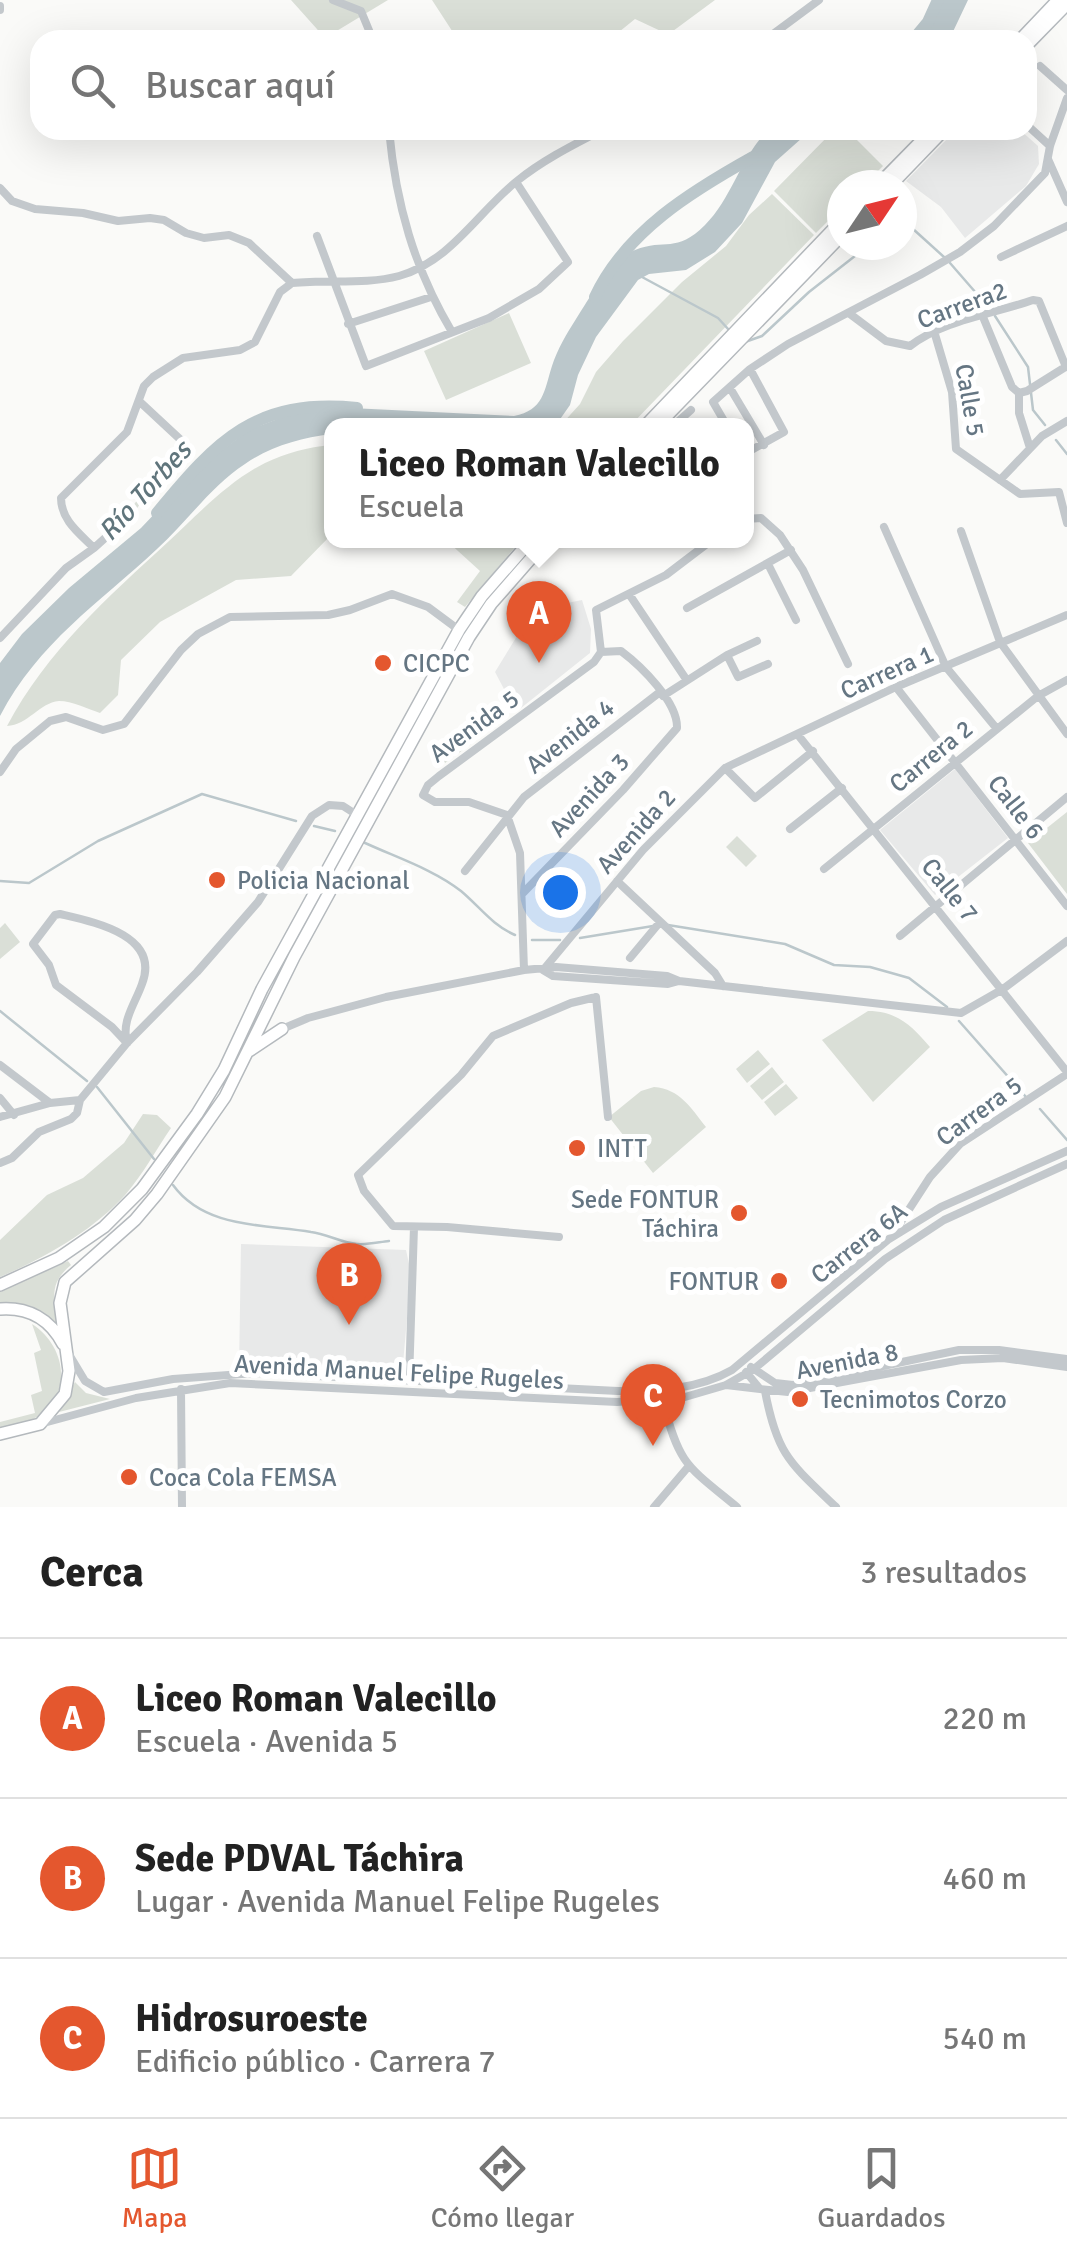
<!DOCTYPE html>
<html lang="es">
<head>
<meta charset="utf-8">
<style>
	:root { --surface:#fff; --page:#f2f2f2; --text:#222; --muted:#767676; --line:#e0e0e0; --accent:#e4572e }
	body { margin:0; font-family:Signika,sans-serif; background:var(--page); color:var(--text) }
	.compass { position:absolute; left:827px; top:170px; width:90px; height:90px; border-radius:50%; background:var(--surface); box-shadow:0 10px 40px #0002; rotate:55deg }
	.you { position:absolute; left:560px; top:892px; width:35px; height:35px; margin:-25px; border:8px solid #fff; border-radius:50%; background:#1a73e8; box-shadow:0 0 0 15px #1a73e833 }
	.badge { display:grid; place-items:center; width:65px; height:65px; border-radius:50%; background:var(--accent); color:#fff; font-size:32px; font-weight:700 }
	.pin { position:absolute; translate:-50% -82px; filter:drop-shadow(0 2px 5px #0008) }
	.pin::after { content:''; position:absolute; top:52px; width:35px; height:30px; background:inherit; clip-path:polygon(0 0,100% 0,50% 100%) }
	.popup { position:absolute; left:324px; top:418px; width:430px; height:130px; box-sizing:border-box; display:grid; place-content:center; border-radius:20px; background:var(--surface); filter:drop-shadow(0 2px 8px #0005); font-size:32px; white-space:nowrap; color:var(--muted) }
	.popup b { font-size:38px; color:var(--text) }
	.popup::after { content:''; position:absolute; left:50%; top:100%; margin-left:-20px; border:20px solid transparent; border-top-color:var(--surface) }
	.list { margin:0; padding:0; list-style:none }
	h2 { display:flex; justify-content:space-between; align-items:center; height:130px; margin:0; padding:0 40px; font-size:42px }
	h2 small { font-size:32px; font-weight:400; color:var(--muted) }
	.list li { display:grid; grid-template-columns:65px 1fr auto; gap:30px; align-items:center; box-sizing:border-box; height:160px; padding:0 40px; border-top:2px solid var(--line) }
	.list b { display:block; font-size:38px; white-space:nowrap }
	.list p { margin:0; font-size:32px; white-space:nowrap; color:var(--muted) }
	.list em { font-size:32px; font-style:normal; color:var(--muted) }
	.icon { flex:none; width:55px; height:55px; fill:none; stroke:currentColor; stroke-width:2; stroke-linecap:round; stroke-linejoin:round }
	.map { position:relative; flex:none; width:1067px; height:1507px; overflow:hidden }
	.search { position:absolute; background:var(--surface); box-shadow:0 10px 40px #0002; left:30px; right:30px; top:30px; height:110px; display:flex; align-items:center; gap:25px; box-sizing:border-box; padding:0 35px; border-radius:30px; color:var(--muted); font-size:38px }
	.sheet { height:610px; background:var(--surface) }
	nav { display:flex; justify-content:space-around; align-items:center; box-sizing:border-box; height:140px; border-top:2px solid var(--line); background:var(--surface); font-size:28px; color:var(--muted) }
	nav a { display:grid; justify-items:center; gap:5px }
	nav .on { color:var(--accent) }
	.map>svg:first-child { display:block }
	.built { fill:#e8e9e9 }
	.green { fill:#dadfd7 }
	.water { fill:#bbc7cb }
	.lines { fill:none; stroke-linecap:round; stroke-linejoin:round }
	.stream { stroke:#bbc7cb; stroke-width:2.5 }
	.river { stroke:#bbc7cb; stroke-width:12 }
	.highway-casing { stroke:#b4b9bd; stroke-width:14 }
	.minor { stroke:#c3c8cc; stroke-width:8 }
	.highway { stroke:#fff; stroke-width:11 }
	.poi-dot { fill:#e4572e; stroke:#fff; stroke-width:4 }
	.labels { text-anchor:middle; dominant-baseline:central; stroke-width:10; stroke-linejoin:round; paint-order:stroke }
	.street-label { font-size:25px; fill:#657683; stroke:#fff }
	.poi-label { font-size:25px; fill:#657683; stroke:#fff; text-anchor:start }
	.water-label { font-size:28px; font-style:italic; fill:#60757c; stroke:#fff }
</style>
</head>
<body>
<div class="map">
<svg width="1067" height="1507" viewBox="0 0 1067 1507">
	<rect width="100%" height="100%" fill="#fafaf8"/>
	<path class="built" d="M956 130H1020L1038 146 1039 164 1026 186 965 238 941 207 906 181Z
		M582 600 591 629 590 653 516 712 495 672 533 610Z
		M955 769 1008 838 935 895 880 830Z
		M241 1244 406 1250 411 1273 402 1375 261 1367 239 1370Z"/>
	<path class="green" d="M291 0H388L325 38Z
		M432 0H715L673 31 665 33 635 19 609 40H544L538 33 530 40H458Z
		M834 130H847L883 166 864 185H842V207L816 233 774 191Z
		M772 194 814 235 631 425H561L580 404 596 372 623 341 682 282 726 246 749 215Z
		M509 313 531 363 446 400 424 351Z
		M176 445 181 451 131 516 128 512 168 461Z
		M331 445V535L291 576 236 580 160 622 121 660 118 695 100 713C88 709 72 701 59 701 39 703 28 725 7 726 47 651 107 598 169 541 198 514 229 481 265 463 286 453 308 447 331 445Z
		M447 541H520L465 607 457 602 480 571Z
		M462 730 471 744 445 763 435 749Z
		M1067 812V894L1028 843Z
		M737 836 757 856 746 867 726 847Z
		M5 923 20 942 0 959V928Z
		M868 1011C897 1011 912 1026 930 1047L873 1102 822 1040Z
		M758 1050 770 1064 747 1083 736 1069Z
		M772 1067 784 1082 762 1100 750 1086Z
		M786 1084 798 1098 775 1116 764 1102Z
		M654 1087C680 1089 691 1108 706 1127L653 1173 609 1117 641 1091Z
		M143 1114 157 1115 171 1128C156 1150 143 1174 126 1194 93 1231 44 1258 0 1277V1240L47 1195 83 1178 124 1143Z
		M68 1261 71 1265C49 1283 53 1298 59 1324L31 1306 0 1302V1292Z
		M32 1324C68 1347 74 1400 31 1420 21 1425 10 1426 0 1429V1422L35 1413 31 1395 42 1391 34 1353 41 1350Z
		M75 1382 86 1393 110 1399 59 1412Z"/>
	<path class="water" d="M939 0H968L949 40H916Z
		M768 130H811L775 162 742 223 715 252 686 270 649 274 638 280 596 337 578 375 570 405 556 425 332 426 331 434C301 438 271 446 245 464 211 486 187 522 157 549 98 604 39 642 0 716V663L22 634 69 588 141 528 198 468 249 430 288 415 330 407 514 416C544 410 544 391 552 366 557 350 567 333 576 319 591 296 610 260 635 250 665 238 676 254 705 225 732 198 740 158 768 130Z"/>
	<g class="lines">
		<path class="stream" d="M902 219 944 257
			M950 263 990 309
			M642 277 718 318 729 330
			M995 316 1028 367 1033 410 1045 425
			M745 342 762 336 809 292 869 245
			M1056 440 1067 454
			M314 826 335 831
			M363 842C395 857 433 869 461 891 480 907 492 925 515 935
			M0 881 29 883 98 841 202 794 296 821
			M668 925 785 944 834 965 870 967 895 974 909 978 947 1007
			M580 938 653 926
			M532 940H560
			M0 1011 87 1081
			M959 1021 1026 1097
			M97 1087 154 1159
			M1040 1109 1067 1140
			M173 1185C205 1229 264 1224 311 1232 327 1234 342 1243 357 1244 368 1245 379 1242 389 1241"/>
		<path class="river" d="M913 40 928 22 938 0
			M595 297C626 231 692 191 753 157
			M157 513C217 440 256 398 357 408"/>
		<defs>
			<path id="highway" d="M1020 40 1058 0
				M1027 45 1067 4
				M878 185 932 130
				M891 185 944 130
				M645 426 842 220
				M657 426 842 235
				M249 1051 282 1029
				M0 1285 59 1258 104 1227 142 1189 197 1114 224 1070 262 989 459 630 482 596 531 540
				M0 1309C28 1307 50 1319 63 1344
				M0 1434 40 1424 65 1394 69 1371 60 1303 65 1282 135 1220 157 1194 225 1097 294 957 469 637 491 604 547 540"/>
		</defs>
		<use href="#highway" class="highway-casing"/>
		<path class="minor" d="M333 0 361 11 373 40
			M0 6V10
			M765 40 819 0
			M1040 66 1067 90
			M1027 125 1050 146
			M389 130C396 204 414 268 452 332
			M1048 159 1067 202
			M0 188 12 201 35 209 83 213 118 221 150 218 164 220 186 233 204 238 229 235 249 243 292 283
			M317 236 366 366 489 318 539 289 568 262 516 182
			M1001 257 1067 226
			M292 283C327 279 365 285 399 276 451 261 477 213 517 181 543 160 573 145 602 130
			M850 314 886 341 910 346C943 320 993 314 1033 300L1039 301 1066 367
			M983 317 1012 387 1019 393
			M348 324 431 297
			M934 331 952 392 956 449 1020 494 1059 492 1067 523
			M730 388 764 445
			M1019 393V413L1030 448
			M1019 393 1027 391 1067 366
			M139 401 182 441
			M673 426 691 410
			M727 426 713 402 750 369 788 344 920 275 960 252 994 226 1045 173 1050 146 1067 98
			M746 453 784 432 750 369
			M1000 480 1042 436 1067 421
			M746 519 761 518 780 535 803 570 848 664
			M884 527 946 667 997 729
			M961 531 1000 642 1067 734
			M94 548 125 520
			M768 564 796 620
			M629 594 686 679
			M687 608 791 550
			M0 638 66 568 94 548C79 533 61 520 61 498L127 432 144 386 153 377 183 358 240 350 255 342 280 292 292 283
			M727 655 738 677 768 664
			M896 687 1067 906
			M663 696 727 655 757 641
			M798 735 1067 1072
			M725 768 755 798 813 751
			M0 772 16 749 50 721 66 717 103 730 124 724 181 650 198 634 230 617 328 615 350 610 392 594 428 607 459 630
			M790 829 842 788
			M824 869 1038 696 1067 680
			M465 871 524 797 660 692
			M617 881 715 973 723 986
			M523 893 623 790 677 728C678 702 641 666 621 651L601 652
			M60 914C94 922 161 935 142 984 135 1004 121 1021 127 1043L112 1027 56 985 49 965 33 944 55 915Z
			M900 936 1067 797
			M630 958 660 922
			M544 969 643 850 725 768 896 687 1067 615
			M524 970 520 853 507 815 469 802H435L423 795 428 785 439 776 594 662 601 652 596 610 666 575 712 540
			M543 970 553 976 668 984 679 981
			M596 997 608 1117
			M282 1029 308 1018 386 997 524 970 556 967 667 976 679 981 961 1013 1003 989 1067 941
			M0 1065 50 1103 80 1100 127 1043 197 972 258 902 312 816 329 805 343 806 357 815
			M0 1098 14 1115
			M0 1117 50 1103
			M0 1163 12 1158 39 1132 71 1119 77 1113 80 1100
			M895 1231 930 1177 960 1144 1067 1074
			M559 1237 447 1227 393 1226 364 1191 358 1175 461 1075 493 1036 571 1003 596 997
			M70 1356 85 1381 104 1392 173 1379 257 1373 618 1391C657 1391 697 1390 732 1370L889 1239 941 1207 1067 1151
			M751 1367 775 1383 793 1385 959 1350H999L1067 1359
			M746 1372 760 1389 788 1392 961 1360 1003 1358 1067 1367
			M409 1380 414 1227
			M726 1385 760 1389
			M181 1389 182 1507
			M765 1391C777 1455 790 1463 836 1507
			M663 1401C679 1465 687 1466 737 1507
			M40 1424 136 1398 230 1383 617 1402 685 1397 726 1385 754 1369 885 1259 944 1220 1067 1164
			M654 1507 688 1467"/>
		<use href="#highway" class="highway"/>
	</g>
	<g class="poi-dot">
		<circle cx="383" cy="663" r="10"/>
		<circle cx="217" cy="880" r="10"/>
		<circle cx="577" cy="1148" r="10"/>
		<circle cx="739" cy="1213" r="10"/>
		<circle cx="779" cy="1281" r="10"/>
		<circle cx="800" cy="1399" r="10"/>
		<circle cx="129" cy="1477" r="10"/>
	</g>
	<g class="labels">
		<g class="street-label">
			<text transform="translate(962 305) rotate(-20)">Carrera2</text>
			<text transform="translate(970 400) rotate(80)">Calle 5</text>
			<text transform="translate(887 672) rotate(-24)">Carrera 1</text>
			<text transform="translate(474 726) rotate(-36)">Avenida 5</text>
			<text transform="translate(570 736) rotate(-38)">Avenida 4</text>
			<text transform="translate(931 756) rotate(-39)">Carrera 2</text>
			<text transform="translate(589 795) rotate(-47)">Avenida 3</text>
			<text transform="translate(1016 807) rotate(52)">Calle 6</text>
			<text transform="translate(636 831) rotate(-48)">Avenida 2</text>
			<text transform="translate(950 890) rotate(51)">Calle 7</text>
			<text transform="translate(979 1111) rotate(-36)">Carrera 5</text>
			<text transform="translate(859 1243) rotate(-38)">Carrera 6A</text>
			<text transform="translate(847 1361) rotate(-11)">Avenida 8</text>
			<text transform="translate(399 1372) rotate(3)">Avenida Manuel Felipe Rugeles</text>
		</g>
		<g class="poi-label">
			<text x="403" y="663">CICPC</text>
			<text x="237" y="880">Policia Nacional</text>
			<text x="597" y="1148">INTT</text>
			<text x="719" y="1199" text-anchor="end">Sede FONTUR<tspan x="719" dy="29">Táchira</tspan></text>
			<text x="759" y="1281" text-anchor="end">FONTUR</text>
			<text x="820" y="1399">Tecnimotos Corzo</text>
			<text x="149" y="1477">Coca Cola FEMSA</text>
		</g>
		<g class="water-label">
			<text transform="translate(145 491) rotate(-48)">Río Torbes</text>
		</g>
	</g>
</svg>
<svg class="compass" viewBox="-18 -18 36 36"><path d="M0-13l5 13h-10z" fill="#e53935"/><path d="M0 13l5-13h-10z" fill="#767676"/></svg>
<div class="you"></div>
<div class="pin badge" style="left:539px;top:663px">A</div>
<div class="popup"><b>Liceo Roman Valecillo</b>Escuela</div>
<div class="pin badge" style="left:349px;top:1325px">B</div>
<div class="pin badge" style="left:653px;top:1446px">C</div>
<div class="search"><svg class="icon" aria-label="search" viewBox="0 0 24 24"><circle cx="10" cy="10" r="6"/><path d="M15 15l6 6"/></svg>Buscar aquí</div>
</div>
<section class="sheet">
<h2>Cerca<small>3 resultados</small></h2>
<ul class="list">
<li><span class="badge">A</span><div><b>Liceo Roman Valecillo</b><p>Escuela · Avenida 5</p></div><em>220 m</em></li>
<li><span class="badge">B</span><div><b>Sede PDVAL Táchira</b><p>Lugar · Avenida Manuel Felipe Rugeles</p></div><em>460 m</em></li>
<li><span class="badge">C</span><div><b>Hidrosuroeste</b><p>Edificio público · Carrera 7</p></div><em>540 m</em></li>
</ul>
</section>
<nav>
<a class="on"><svg class="icon" aria-label="map" viewBox="0 0 24 24"><path d="M3 6l6-2 6 2 6-2v14l-6 2-6-2-6 2zM9 4v14M15 6v14"/></svg>Mapa</a>
<a><svg class="icon" aria-label="directions" viewBox="0 0 24 24"><path d="M12 3l9 9-9 9-9-9zM9 14v-3h6M13 9l2 2-2 2"/></svg>Cómo llegar</a>
<a><svg class="icon" aria-label="saved" viewBox="0 0 24 24"><path d="M7 4h10v16l-5-4-5 4z"/></svg>Guardados</a>
</nav>
</body>
</html>
